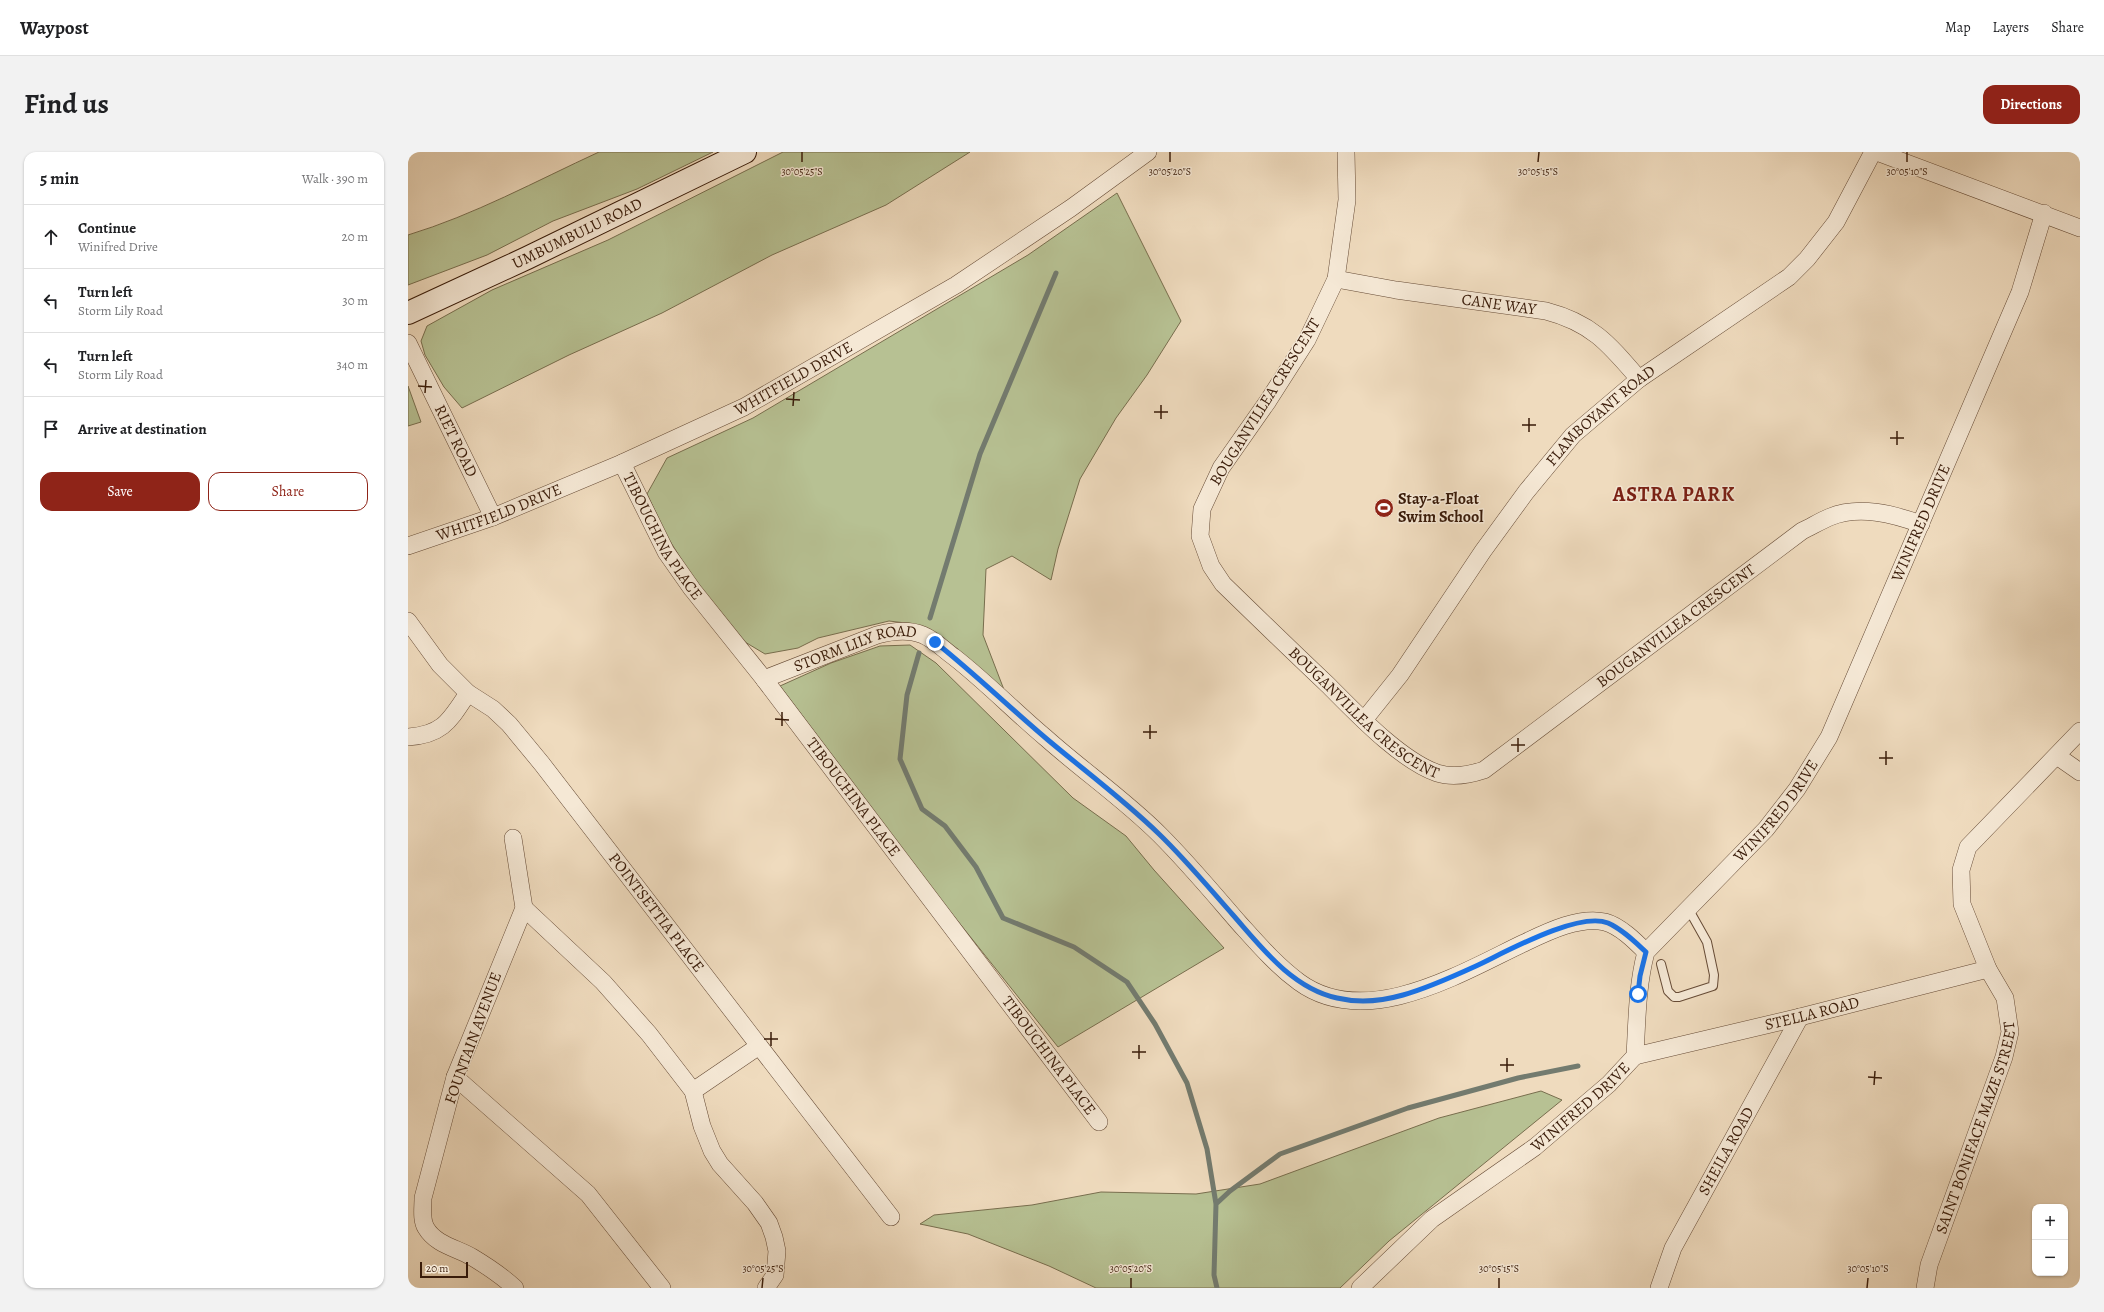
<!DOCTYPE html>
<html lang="en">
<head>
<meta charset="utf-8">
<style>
	:root { --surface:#fff; --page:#f2f2f2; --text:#202124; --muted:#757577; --line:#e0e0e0; --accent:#8f2418 }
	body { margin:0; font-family:Alegreya,serif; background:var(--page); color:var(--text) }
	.controls { position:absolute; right:12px; bottom:12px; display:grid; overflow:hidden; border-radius:8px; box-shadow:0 1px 3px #0004 }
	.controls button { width:36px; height:36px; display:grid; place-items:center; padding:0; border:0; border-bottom:1px solid var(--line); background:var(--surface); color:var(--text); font:20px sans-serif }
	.scale { position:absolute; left:12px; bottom:10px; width:48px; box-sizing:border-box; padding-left:4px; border:2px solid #391b09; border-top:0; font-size:11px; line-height:14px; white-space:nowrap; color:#391b09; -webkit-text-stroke:3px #f5e8d5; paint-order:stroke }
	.stop { position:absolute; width:12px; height:12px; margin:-9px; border:3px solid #1a73e8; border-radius:50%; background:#fff }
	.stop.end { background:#1a73e8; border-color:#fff; box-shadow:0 1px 4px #0008 }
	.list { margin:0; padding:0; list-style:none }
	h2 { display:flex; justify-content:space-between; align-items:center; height:52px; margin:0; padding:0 16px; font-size:17px }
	h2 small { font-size:13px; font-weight:400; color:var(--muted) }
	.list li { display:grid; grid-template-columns:26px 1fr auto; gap:12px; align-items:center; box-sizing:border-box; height:64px; padding:0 16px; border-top:1px solid var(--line) }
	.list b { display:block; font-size:15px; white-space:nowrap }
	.list p { margin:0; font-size:13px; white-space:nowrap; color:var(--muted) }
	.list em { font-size:13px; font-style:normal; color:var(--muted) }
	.actions { display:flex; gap:8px; padding:12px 16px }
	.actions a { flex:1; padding:9px 0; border:1px solid var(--accent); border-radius:12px; text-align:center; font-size:14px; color:var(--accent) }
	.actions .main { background:var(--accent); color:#fff }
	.icon { flex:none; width:22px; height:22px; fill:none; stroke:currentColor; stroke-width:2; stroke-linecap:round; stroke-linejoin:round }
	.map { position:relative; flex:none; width:1672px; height:1136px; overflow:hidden; border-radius:12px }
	header { display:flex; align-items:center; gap:24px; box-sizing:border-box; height:56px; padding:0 20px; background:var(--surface); border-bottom:1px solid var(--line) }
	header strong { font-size:19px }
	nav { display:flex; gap:22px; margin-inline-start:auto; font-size:14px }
	.intro { display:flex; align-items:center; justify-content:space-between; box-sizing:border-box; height:96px; padding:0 24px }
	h1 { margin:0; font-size:28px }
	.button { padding:10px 18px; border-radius:12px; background:var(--accent); color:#fff; font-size:14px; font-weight:700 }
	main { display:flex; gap:24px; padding:0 24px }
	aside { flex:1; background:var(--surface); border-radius:12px; box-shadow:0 1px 3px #0004 }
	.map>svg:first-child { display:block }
	.green { fill:#b7c193; stroke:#786e4e }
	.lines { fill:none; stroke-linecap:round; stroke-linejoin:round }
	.stream { stroke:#737b6f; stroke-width:5 }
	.lane-casing { stroke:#664b36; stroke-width:10 }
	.street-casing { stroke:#664b36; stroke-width:18 }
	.secondary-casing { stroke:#391b09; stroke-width:24 }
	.lane { stroke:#f5e8d5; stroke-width:8 }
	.street { stroke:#f5e8d5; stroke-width:17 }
	.secondary { stroke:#f5e8d5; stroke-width:22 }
	.route { stroke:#1a73e8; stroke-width:5 }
	.ticks { fill:none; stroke:#391b09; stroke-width:1.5 }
	.labels { text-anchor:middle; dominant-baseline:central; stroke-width:3; stroke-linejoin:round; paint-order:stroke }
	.street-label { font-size:16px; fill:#391b09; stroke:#f5e8d5 }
	.poi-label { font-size:16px; font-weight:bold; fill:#391b09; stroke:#f5e8d5; text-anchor:start }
	.district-label { font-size:20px; font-weight:bold; letter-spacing:1px; fill:#7a1f14; stroke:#f5e8d5 }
	.ticks-label { font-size:10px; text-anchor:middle; fill:#391b09; stroke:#f5e8d5; stroke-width:3; stroke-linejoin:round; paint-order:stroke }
</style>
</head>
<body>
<header>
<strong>Waypost</strong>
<nav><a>Map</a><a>Layers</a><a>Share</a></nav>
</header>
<div class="intro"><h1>Find us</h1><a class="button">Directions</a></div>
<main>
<aside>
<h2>5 min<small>Walk · 390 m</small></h2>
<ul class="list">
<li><svg class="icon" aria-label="ahead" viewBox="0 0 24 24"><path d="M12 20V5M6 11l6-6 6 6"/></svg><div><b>Continue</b><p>Winifred Drive</p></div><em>20 m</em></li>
<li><svg class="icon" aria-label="left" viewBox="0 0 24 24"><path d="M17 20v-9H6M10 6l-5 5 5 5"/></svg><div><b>Turn left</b><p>Storm Lily Road</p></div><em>30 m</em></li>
<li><svg class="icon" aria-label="left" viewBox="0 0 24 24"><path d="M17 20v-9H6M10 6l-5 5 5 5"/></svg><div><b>Turn left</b><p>Storm Lily Road</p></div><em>340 m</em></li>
<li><svg class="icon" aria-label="arrive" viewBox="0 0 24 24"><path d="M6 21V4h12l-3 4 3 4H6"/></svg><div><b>Arrive at destination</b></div></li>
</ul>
<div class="actions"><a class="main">Save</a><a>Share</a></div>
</aside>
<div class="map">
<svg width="1672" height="1136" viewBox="0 0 1672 1136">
	<rect width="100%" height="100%" fill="#efdbbe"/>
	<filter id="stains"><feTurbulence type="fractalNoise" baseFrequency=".005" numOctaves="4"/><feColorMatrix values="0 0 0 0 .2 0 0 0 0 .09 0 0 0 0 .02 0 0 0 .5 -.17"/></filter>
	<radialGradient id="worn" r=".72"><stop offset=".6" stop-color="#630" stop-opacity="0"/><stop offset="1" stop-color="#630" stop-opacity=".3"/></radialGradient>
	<path class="green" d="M191 0H305L229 37 145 69 79 103 0 133V83C66 63 128 29 191 0Z
		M375 0H562L478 53 364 103 254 161 161 203 54 256 36 235 17 203 13 189 19 174 84 138 200 88Z
		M709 41 773 169 739 223 708 266 672 327 650 397 643 428 604 404 578 417 575 483 598 543 506 472 481 469 410 486 390 496 357 502 332 487 289 432 260 386 239 342 259 306 345 266 620 103Z
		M0 234 13 270 0 274Z
		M502 493 528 511 665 646 718 684 746 718 816 796 650 895 533 748 372 534 423 511 472 494Z
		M1133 939 1154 948 981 1089 932 1136H688L641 1114 560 1082 512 1072 526 1063 624 1053 693 1040 788 1042 852 1032 1031 966Z"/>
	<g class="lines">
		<path class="stream" d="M522 466 572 302 648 121
			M511 501 499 543 492 607 514 657 537 674 568 715 595 766 666 795 719 830 747 872 779 931 799 997 808 1052 806 1123 809 1136
			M808 1052 822 1039 872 1002 1000 956 1110 926 1170 914"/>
		<defs>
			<path id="lane" d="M1253 812 1260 839 1266 845H1271L1305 834 1306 823 1299 790 1281 758"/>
			<g id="street">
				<path id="s1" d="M938 0 939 48 928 127 899 188 860 249 813 316 794 357 792 384 803 414 815 432C850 466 885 500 920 533 948 561 992 608 1029 621 1044 626 1061 623 1076 618L1394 379C1403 375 1412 369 1422 365 1451 353 1485 362 1513 372"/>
				<path d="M1469 0 1672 76"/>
				<path id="s2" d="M928 127 988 138 1138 159C1184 171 1201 192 1231 227"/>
				<path id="s3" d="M0 191 85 365"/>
				<path id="s4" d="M214 311 258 400 284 437 356 527 691 970"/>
				<path id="s5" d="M0 394 85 365 214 311 336 255 548 133 663 56 740 0"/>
				<path id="s6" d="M0 469 32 513 60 541 85 557 101 572 134 612 483 1065"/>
				<path id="s7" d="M356 527 469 483C484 479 501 477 515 483 527 488 536 498 546 505 578 530 607 560 638 586 675 619 717 648 752 683 780 711 805 741 831 771 850 792 868 813 891 830 958 879 1053 821 1116 791 1139 780 1171 764 1197 770 1212 774 1227 789 1238 800"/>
				<path id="s8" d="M956 568 992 523 1075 399 1118 340 1165 283 1231 227 1381 125 1399 107 1428 70 1465 0"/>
				<path d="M0 585C35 583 42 568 60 541"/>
				<path d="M1649 604 1672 620"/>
				<path d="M105 686 116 756 47 925 15 1046C15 1056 13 1068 18 1076 28 1093 49 1096 64 1105 79 1114 94 1124 107 1136"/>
				<path d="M116 756 195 830 241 882 285 939 294 974 304 999 312 1012 347 1051 361 1071 366 1085 369 1099 367 1123 358 1136"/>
				<path id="s9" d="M1227 904 1392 865 1580 817"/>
				<path d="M47 925 180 1042 254 1136"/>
				<path d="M285 939 351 894"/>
				<path id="s10" d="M952 1136 1024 1067 1127 995 1201 932 1227 904C1229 869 1229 834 1238 800L1358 677 1389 637 1421 585 1612 140 1636 61"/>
				<path id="s11" d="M1251 1136 1265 1096 1392 865"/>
				<path id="s12" d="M1517 1136 1521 1113 1596 905 1602 880 1597 846 1580 817 1554 752 1553 718 1560 695 1672 579"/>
			</g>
			<g id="secondary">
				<path id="s13" d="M0 161 119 106 337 0"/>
			</g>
		</defs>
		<use href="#lane" class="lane-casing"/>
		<use href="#street" class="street-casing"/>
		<use href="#secondary" class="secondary-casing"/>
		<use href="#lane" class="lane"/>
		<use href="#street" class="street"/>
		<use href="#secondary" class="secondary"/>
	</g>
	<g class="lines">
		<path class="route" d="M527 490C566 521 602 556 640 588 677 619 716 648 751 682 777 707 801 736 825 763 854 796 884 836 929 846 950 851 974 849 995 843 1020 836 1044 825 1068 814 1096 801 1170 759 1200 771 1214 777 1227 790 1238 800L1232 824 1230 842"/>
	</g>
	<path class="ticks" d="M394 10V0M762 10V0M1130 10 1131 0M1499 10V0M10 234 24 235M17 241 18 228M378 247 392 248M385 254 386 240M746 260H760M753 267V253M1114 273H1128M1121 280V266M1482 286H1496M1489 293V279M367 567 381 568M374 574V560M735 580H749M742 587V573M1103 593H1117M1110 600V586M1471 606H1485M1478 613V599M356 887H370M363 894V880M724 900H738M731 907V893M1092 913H1106M1099 920V906M1460 925 1474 926M1466 933 1467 919M354 1136 355 1126M723 1136V1126M1091 1136V1126M1459 1136 1460 1126"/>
	<defs>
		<symbol id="stadium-disc" viewBox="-11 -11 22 22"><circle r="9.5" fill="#8f2418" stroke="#f5e8d5"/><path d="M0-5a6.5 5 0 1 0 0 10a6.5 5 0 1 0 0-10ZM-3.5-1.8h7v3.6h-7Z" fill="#fff"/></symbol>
	</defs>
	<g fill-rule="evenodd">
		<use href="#stadium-disc" x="965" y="345" width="22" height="22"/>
	</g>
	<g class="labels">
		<g class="street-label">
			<text stroke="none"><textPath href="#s13" startOffset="187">UMBUMBULU ROAD</textPath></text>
			<text stroke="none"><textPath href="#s2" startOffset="165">CANE WAY</textPath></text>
			<text stroke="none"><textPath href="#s5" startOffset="421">WHITFIELD DRIVE</textPath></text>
			<text transform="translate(857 250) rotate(-58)">BOUGANVILLEA CRESCENT</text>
			<text stroke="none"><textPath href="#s8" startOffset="387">FLAMBOYANT ROAD</textPath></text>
			<text stroke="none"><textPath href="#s3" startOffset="109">RIET ROAD</textPath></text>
			<text stroke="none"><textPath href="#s5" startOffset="97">WHITFIELD DRIVE</textPath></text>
			<text stroke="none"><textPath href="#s10" startOffset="982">WINIFRED DRIVE</textPath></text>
			<text stroke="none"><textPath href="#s4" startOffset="84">TIBOUCHINA PLACE</textPath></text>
			<text stroke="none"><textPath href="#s1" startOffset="1050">BOUGANVILLEA CRESCENT</textPath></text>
			<text stroke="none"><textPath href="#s7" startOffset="97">STORM LILY ROAD</textPath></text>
			<text stroke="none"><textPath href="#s1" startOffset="667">BOUGANVILLEA CRESCENT</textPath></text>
			<text stroke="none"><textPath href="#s4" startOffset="408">TIBOUCHINA PLACE</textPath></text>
			<text stroke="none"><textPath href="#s10" startOffset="658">WINIFRED DRIVE</textPath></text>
			<text stroke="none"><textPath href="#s6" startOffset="385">POINTSETTIA PLACE</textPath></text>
			<text stroke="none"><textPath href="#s9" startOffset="182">STELLA ROAD</textPath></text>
			<text transform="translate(65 886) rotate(-70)">FOUNTAIN AVENUE</text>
			<text stroke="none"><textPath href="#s4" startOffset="732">TIBOUCHINA PLACE</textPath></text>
			<text stroke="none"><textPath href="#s10" startOffset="286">WINIFRED DRIVE</textPath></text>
			<text stroke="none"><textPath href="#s12" startOffset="169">SAINT BONIFACE MAZE STREET</textPath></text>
			<text stroke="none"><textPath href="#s11" startOffset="153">SHEILA ROAD</textPath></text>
		</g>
		<g class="poi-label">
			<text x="990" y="347">Stay-a-Float<tspan x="990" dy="18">Swim School</tspan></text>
		</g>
		<g class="district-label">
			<text x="1266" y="342">ASTRA PARK</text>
		</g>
	</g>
	<g class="ticks-label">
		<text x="394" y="23">30°05'25"S</text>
		<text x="762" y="23">30°05'20"S</text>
		<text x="1130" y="23">30°05'15"S</text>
		<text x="1499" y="23">30°05'10"S</text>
		<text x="355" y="1120">30°05'25"S</text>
		<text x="723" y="1120">30°05'20"S</text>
		<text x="1091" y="1120">30°05'15"S</text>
		<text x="1460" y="1120">30°05'10"S</text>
	</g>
	<rect width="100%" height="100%" filter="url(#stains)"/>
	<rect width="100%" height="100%" fill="url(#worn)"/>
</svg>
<div class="controls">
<button>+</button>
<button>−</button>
</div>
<div class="scale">20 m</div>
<div class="stop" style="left:1230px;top:842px"></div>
<div class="stop end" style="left:527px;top:490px"></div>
</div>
</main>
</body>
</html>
